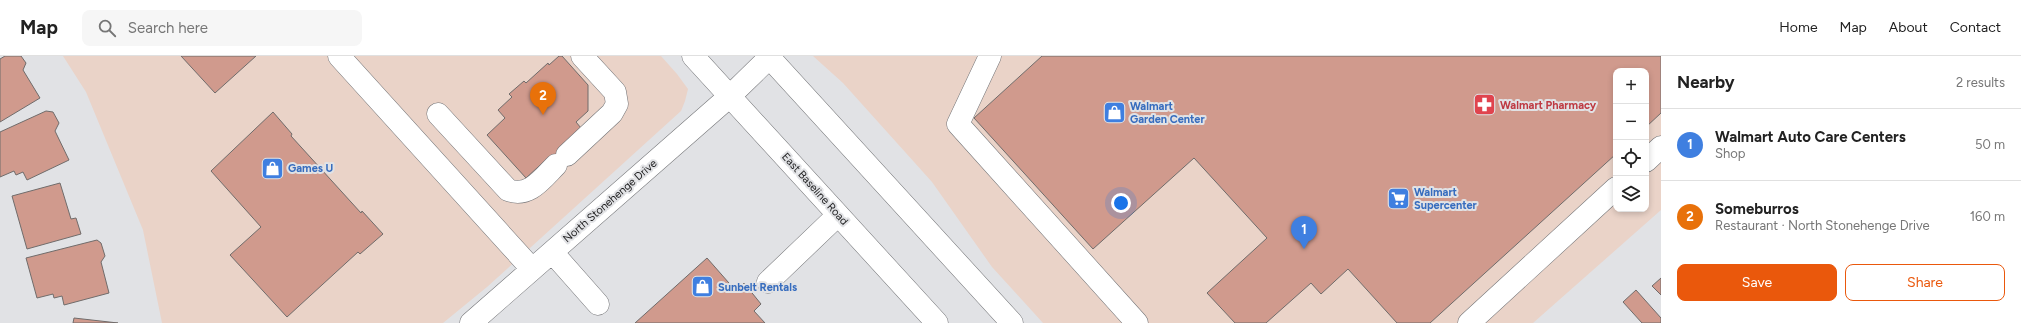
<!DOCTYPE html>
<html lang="en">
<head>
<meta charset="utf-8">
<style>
	:root { --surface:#fff; --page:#f6f6f6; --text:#222; --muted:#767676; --line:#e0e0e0; --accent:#ea580c }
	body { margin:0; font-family:Figtree,sans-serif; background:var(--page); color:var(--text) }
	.controls { position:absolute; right:12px; top:12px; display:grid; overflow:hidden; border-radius:8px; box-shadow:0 2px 6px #0003 }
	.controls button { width:36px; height:36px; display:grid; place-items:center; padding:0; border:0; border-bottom:1px solid var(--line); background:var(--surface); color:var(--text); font:20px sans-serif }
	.you { position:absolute; left:1121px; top:147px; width:14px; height:14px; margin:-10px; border:3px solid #fff; border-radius:50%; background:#1a73e8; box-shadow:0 0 0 6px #1a73e833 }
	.badge { display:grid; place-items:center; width:26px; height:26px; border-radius:50%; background:var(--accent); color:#fff; font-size:13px; font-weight:700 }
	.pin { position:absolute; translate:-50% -33px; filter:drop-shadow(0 1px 2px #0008) }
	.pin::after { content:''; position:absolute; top:21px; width:14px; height:12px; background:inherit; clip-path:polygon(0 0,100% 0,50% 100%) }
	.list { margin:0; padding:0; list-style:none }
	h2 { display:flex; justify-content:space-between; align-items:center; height:52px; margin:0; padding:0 16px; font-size:17px }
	h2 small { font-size:13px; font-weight:400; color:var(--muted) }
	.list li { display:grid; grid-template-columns:26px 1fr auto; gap:12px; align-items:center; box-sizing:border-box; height:72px; padding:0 16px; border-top:1px solid var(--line) }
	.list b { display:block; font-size:15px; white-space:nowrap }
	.list p { margin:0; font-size:13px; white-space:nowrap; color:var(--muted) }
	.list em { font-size:13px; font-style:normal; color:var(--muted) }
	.actions { display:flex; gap:8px; padding:12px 16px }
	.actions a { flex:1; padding:9px 0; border:1px solid var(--accent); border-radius:8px; text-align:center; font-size:14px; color:var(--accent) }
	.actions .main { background:var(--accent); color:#fff }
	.icon { flex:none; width:22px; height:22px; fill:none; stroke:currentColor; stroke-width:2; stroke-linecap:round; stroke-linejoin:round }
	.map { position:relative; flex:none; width:1661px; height:267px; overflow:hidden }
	header { display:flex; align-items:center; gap:24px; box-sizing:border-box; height:56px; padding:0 20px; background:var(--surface); border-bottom:1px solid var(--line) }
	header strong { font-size:19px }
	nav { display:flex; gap:22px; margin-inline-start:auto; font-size:14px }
	.search { width:280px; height:36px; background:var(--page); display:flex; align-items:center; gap:10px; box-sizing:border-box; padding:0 14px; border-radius:8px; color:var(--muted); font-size:15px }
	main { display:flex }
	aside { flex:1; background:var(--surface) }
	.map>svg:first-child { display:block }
	.commercial { fill:#ead3c8; fill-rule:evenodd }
	.building { fill:#d09a8d; stroke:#706c6b }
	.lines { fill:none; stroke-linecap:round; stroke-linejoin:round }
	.minor-casing { stroke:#737477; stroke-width:23 }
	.major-casing { stroke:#737477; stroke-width:23 }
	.minor { stroke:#fff; stroke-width:22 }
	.major { stroke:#fff; stroke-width:22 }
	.labels { text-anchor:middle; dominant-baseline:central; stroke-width:4; stroke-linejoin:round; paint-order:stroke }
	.health-label { font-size:11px; font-weight:bold; fill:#be3a42; stroke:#e1e2e5; text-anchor:start }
	.shop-label { font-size:11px; font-weight:bold; fill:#366cbe; stroke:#e1e2e5; text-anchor:start }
	.street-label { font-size:11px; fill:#1d1d1e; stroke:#e1e2e5 }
</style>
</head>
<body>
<header>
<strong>Map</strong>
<div class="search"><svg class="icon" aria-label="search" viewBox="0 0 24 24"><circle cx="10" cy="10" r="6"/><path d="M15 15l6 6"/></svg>Search here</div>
<nav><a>Home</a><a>Map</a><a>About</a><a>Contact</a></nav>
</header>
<main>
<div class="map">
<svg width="1661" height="267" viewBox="0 0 1661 267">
	<rect width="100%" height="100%" fill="#e1e2e5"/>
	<path class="commercial" d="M63 0H661L677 18 688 33 685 45 681 55 487 231 443 267H162L143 174 86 36Z
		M813 0H1661V154L1533 267H1043L992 211 932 126 843 27ZM1616 15H1646V153H1616Z"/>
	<path class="building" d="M5 0H21L26 7 23 14 40 42 0 66V3Z
		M181 0H256L215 37Z
		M559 0H562L588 29V55L576 66 581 72 572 105 561 114 549 101 526 122 487 79 505 62 498 54 512 41 509 38 524 25 526 27 548 7 549 9Z
		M1042 0H1661V57L1646 71V15H1616V98L1430 267H1397L1348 213 1321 238 1311 227 1266 267H1235L1207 237 1267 182 1194 102 1093 193 974 62Z
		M46 55 53 56 59 67 55 75 69 104 27 124 23 116 16 119 14 115 0 121V76Z
		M273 56 292 78 291 80 361 157 362 155 383 178 360 198 358 196 287 261 230 199 261 171 211 115Z
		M60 127 71 163 76 162 81 178 27 193 12 140Z
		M97 184 101 187 105 200 101 206 109 237 64 249 62 240 54 242 53 238 37 242 26 202Z
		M707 202 736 235 744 227 761 248 754 255 765 267H635Z
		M1661 222V239L1652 230Z
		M1636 234 1661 262V267H1642L1623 246Z
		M74 262 118 267H73Z"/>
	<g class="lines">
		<defs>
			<path id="minor" d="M339 0 532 213
				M990 0 958 68 1137 267
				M438 58 508 134C529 142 542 123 556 109
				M567 99 612 57 617 48 615 36 582 0
				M1646 105 1661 91
				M552 196 598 248
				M768 226 838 159
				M471 267 730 40 771 0
				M1469 267 1616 132"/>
			<path id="major" d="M693 0 937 267
				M768 0 1012 267"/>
		</defs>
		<use href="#minor" class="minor-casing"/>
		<use href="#major" class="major-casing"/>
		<use href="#minor" class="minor"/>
		<use href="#major" class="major"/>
	</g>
	<defs>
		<symbol id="pharmacy-square" viewBox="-11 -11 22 22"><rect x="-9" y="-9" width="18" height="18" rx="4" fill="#e0444e" stroke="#e1e2e5"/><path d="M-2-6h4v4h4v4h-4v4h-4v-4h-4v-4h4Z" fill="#fff"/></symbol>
		<symbol id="shop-square" viewBox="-11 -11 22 22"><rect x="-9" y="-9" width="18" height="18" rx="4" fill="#3f7fe0" stroke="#e1e2e5"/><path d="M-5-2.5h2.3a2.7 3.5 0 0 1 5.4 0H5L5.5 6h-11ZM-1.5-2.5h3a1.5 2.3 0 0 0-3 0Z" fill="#fff"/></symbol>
		<symbol id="supermarket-square" viewBox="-11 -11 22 22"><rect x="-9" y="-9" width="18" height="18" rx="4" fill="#3f7fe0" stroke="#e1e2e5"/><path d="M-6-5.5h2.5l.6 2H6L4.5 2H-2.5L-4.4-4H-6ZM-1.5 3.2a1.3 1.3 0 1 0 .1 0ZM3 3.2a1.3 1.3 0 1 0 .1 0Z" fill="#fff"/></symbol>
	</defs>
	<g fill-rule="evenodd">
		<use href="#pharmacy-square" x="1472" y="36" width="25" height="25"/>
		<use href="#shop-square" x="1102" y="44" width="25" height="25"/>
		<use href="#shop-square" x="260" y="100" width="25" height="25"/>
		<use href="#supermarket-square" x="1386" y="130" width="25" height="25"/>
		<use href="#shop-square" x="690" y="218" width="25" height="25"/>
	</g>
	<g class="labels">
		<g class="health-label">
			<text x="1500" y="49">Walmart Pharmacy</text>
		</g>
		<g class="shop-label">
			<text x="1130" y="50">Walmart<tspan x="1130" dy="13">Garden Center</tspan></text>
			<text x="288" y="112">Games U</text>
			<text x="1414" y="136">Walmart<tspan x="1414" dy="13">Supercenter</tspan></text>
			<text x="718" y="231">Sunbelt Rentals</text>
		</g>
		<g class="street-label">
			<text transform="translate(815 133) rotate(48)">East Baseline Road</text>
			<text transform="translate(610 145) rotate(-41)">North Stonehenge Drive</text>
		</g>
	</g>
</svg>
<div class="controls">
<button>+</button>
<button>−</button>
<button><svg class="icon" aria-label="locate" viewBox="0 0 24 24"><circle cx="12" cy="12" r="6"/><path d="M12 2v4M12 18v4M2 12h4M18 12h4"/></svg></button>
<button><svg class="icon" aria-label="layers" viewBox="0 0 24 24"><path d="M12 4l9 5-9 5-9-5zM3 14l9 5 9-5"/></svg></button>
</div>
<div class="you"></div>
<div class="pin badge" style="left:1304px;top:193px;background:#3f7fe0">1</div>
<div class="pin badge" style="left:543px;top:59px;background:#e8710a">2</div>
</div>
<aside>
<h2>Nearby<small>2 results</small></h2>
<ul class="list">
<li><span class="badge" style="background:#3f7fe0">1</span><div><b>Walmart Auto Care Centers</b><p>Shop</p></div><em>50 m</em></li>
<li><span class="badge" style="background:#e8710a">2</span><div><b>Someburros</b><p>Restaurant · North Stonehenge Drive</p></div><em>160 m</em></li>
</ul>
<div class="actions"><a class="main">Save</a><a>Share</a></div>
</aside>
</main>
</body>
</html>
